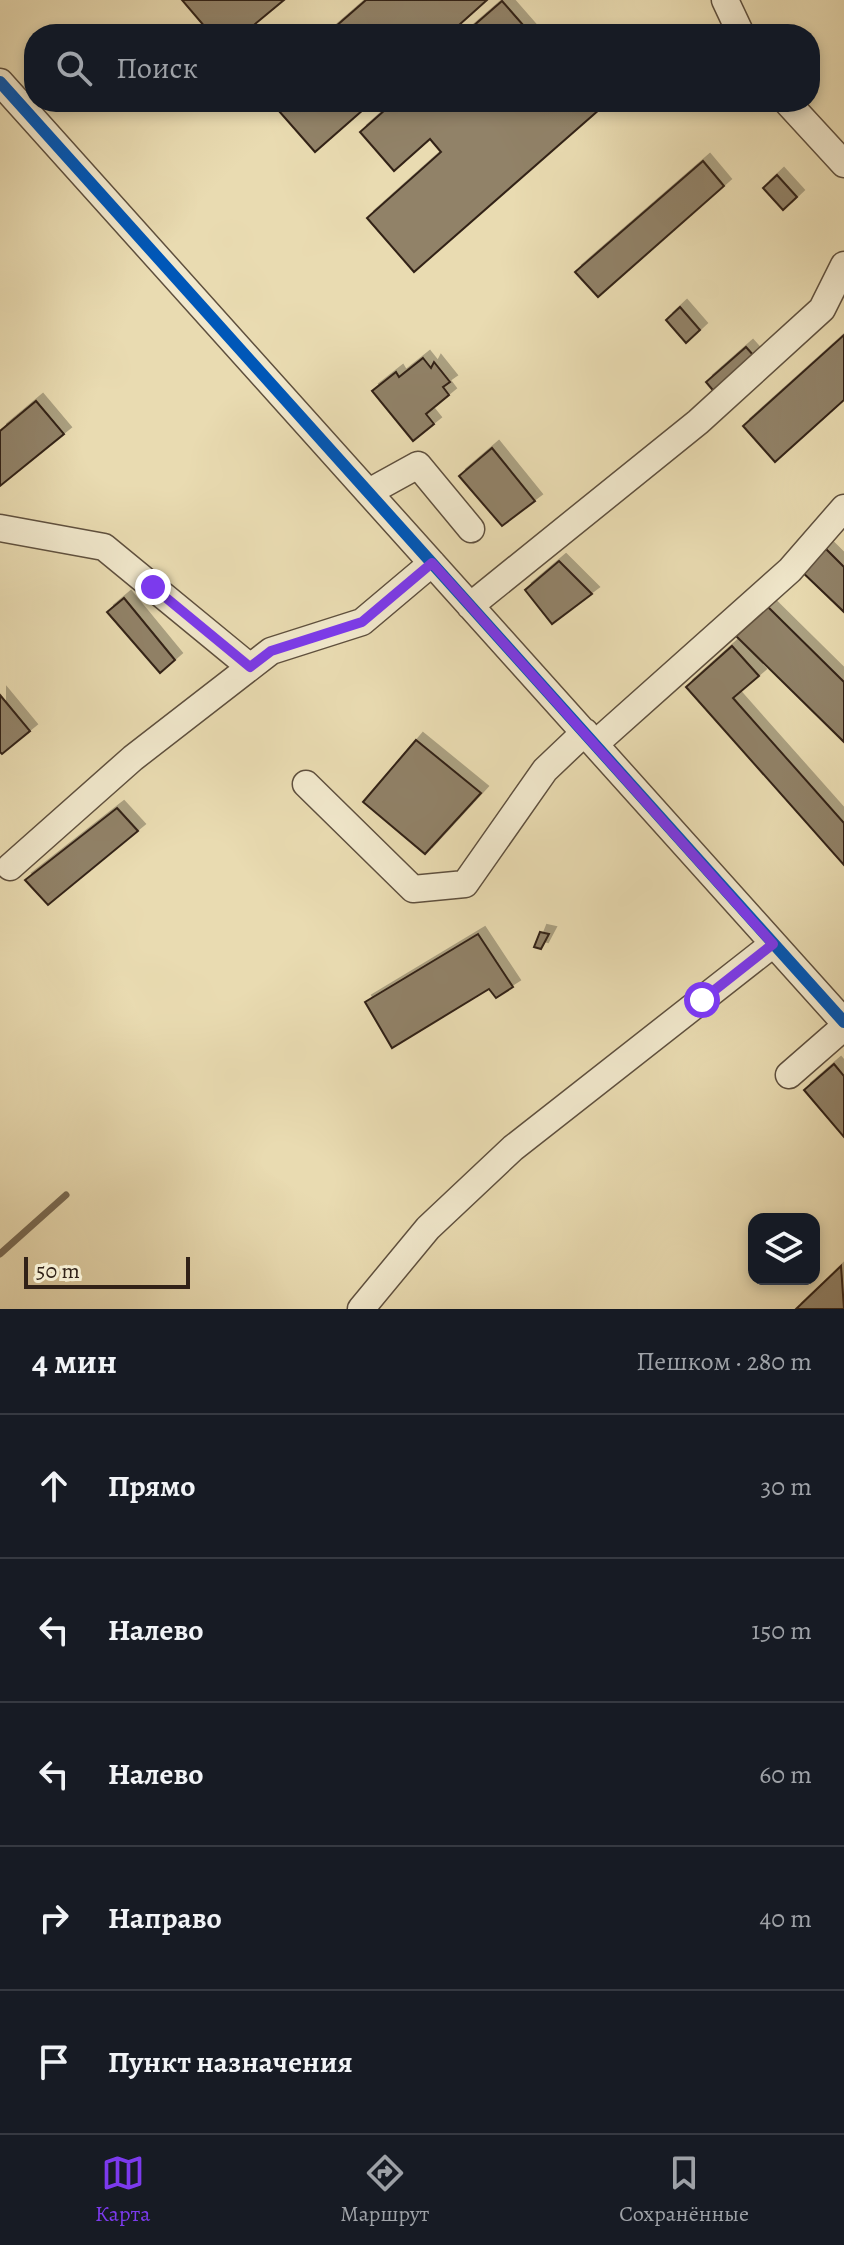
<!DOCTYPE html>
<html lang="ru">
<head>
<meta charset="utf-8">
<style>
	:root { --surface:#171b24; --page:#20242c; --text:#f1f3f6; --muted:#9ea1a6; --line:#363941; --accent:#7c3aed }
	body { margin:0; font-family:Alegreya,serif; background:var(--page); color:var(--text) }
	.controls { position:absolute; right:24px; bottom:24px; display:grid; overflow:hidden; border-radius:16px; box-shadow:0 4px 12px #0003 }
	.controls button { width:72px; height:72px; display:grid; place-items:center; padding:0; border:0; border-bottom:2px solid var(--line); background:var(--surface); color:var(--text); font:40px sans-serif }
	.scale { position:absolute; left:24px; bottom:20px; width:166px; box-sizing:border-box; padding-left:8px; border:4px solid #312117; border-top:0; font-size:22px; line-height:28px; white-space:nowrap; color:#312117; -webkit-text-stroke:6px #f1e8cc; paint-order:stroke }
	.stop { position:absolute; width:24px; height:24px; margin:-18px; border:6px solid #7c3aed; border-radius:50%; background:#fff }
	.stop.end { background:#7c3aed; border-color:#fff; box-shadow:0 2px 8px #0008 }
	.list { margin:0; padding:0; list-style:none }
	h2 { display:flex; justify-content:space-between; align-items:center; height:104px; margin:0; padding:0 32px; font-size:34px }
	h2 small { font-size:26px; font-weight:400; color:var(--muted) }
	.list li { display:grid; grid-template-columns:52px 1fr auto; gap:24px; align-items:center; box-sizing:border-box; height:144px; padding:0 32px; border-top:2px solid var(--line) }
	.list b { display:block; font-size:30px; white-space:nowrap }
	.list em { font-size:26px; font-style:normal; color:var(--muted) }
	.icon { flex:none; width:44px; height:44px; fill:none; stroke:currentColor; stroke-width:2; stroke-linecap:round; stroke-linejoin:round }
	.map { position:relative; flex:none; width:844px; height:1309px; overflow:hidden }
	.search { position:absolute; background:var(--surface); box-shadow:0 4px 12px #0003; left:24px; right:24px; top:24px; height:88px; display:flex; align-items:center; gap:20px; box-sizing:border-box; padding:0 28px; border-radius:32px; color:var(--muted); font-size:30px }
	.sheet { height:824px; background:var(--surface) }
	nav { display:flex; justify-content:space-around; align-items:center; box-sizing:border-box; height:112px; border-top:2px solid var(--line); background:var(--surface); font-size:22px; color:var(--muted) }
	nav a { display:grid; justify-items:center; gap:4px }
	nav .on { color:var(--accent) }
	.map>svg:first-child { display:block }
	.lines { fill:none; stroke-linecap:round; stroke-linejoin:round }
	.stream { stroke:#7a6b54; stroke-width:7 }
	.building { fill:#918267; stroke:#312117; stroke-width:2; filter:url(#shadow) }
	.minor-casing { stroke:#5f503e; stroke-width:29 }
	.minor { stroke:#f1e8cc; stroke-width:26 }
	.cycleway-casing { stroke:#f1e8cc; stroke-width:17 }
	.cycleway { stroke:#0057b8; stroke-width:12 }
	.route { stroke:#7c3aed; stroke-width:10 }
</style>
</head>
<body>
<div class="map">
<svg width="844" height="1309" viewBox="0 0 844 1309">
	<defs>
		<filter id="shadow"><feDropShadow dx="7" dy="-7" stdDeviation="0" flood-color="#0004"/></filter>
	</defs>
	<rect width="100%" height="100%" fill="#e9dbb1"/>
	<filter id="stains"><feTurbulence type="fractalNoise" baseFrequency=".0025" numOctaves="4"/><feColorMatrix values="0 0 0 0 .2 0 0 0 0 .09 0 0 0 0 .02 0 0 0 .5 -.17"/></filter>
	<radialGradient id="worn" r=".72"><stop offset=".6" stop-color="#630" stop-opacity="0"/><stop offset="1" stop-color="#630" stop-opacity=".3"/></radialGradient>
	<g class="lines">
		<path class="stream" d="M0 1254 66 1195"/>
	</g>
	<path class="building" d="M182 0H284L243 34H211Z
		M366 0H487L449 34H327Z
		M502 1 531 34H464Z
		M271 102H372L315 152Z
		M394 102H608L414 272 367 218 441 152 430 139 394 171 360 132Z
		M703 161 724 186 598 297 575 272Z
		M777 175 797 197 783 210 763 188Z
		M680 307 700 330 686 343 666 320Z
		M844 335V400L775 462 743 426Z
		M746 347 762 365 722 401 706 382Z
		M423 358 431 368 434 362 450 382 443 387 449 395 426 414 434 424 413 441 372 391 396 372 399 377Z
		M36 401 64 434 0 486V431Z
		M492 448 535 501 502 526 459 476Z
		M821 544 844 567V612L798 568Z
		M559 561 592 594 552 624 525 590Z
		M124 598 175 660 160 673 107 612Z
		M767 606 844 682V742L736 636Z
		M732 646 759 676 733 698 844 823V865L686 687Z
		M0 695 30 731 2 754 0 752Z
		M416 740 481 793 425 854 363 802Z
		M117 808 138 831 48 905 25 880Z
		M540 932 549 934 541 949 534 947Z
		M478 934 513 987 496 998 489 989 392 1048 365 1002Z
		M834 1064 844 1076V1137L804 1090Z
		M841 1266 844 1309H796Z"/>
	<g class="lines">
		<defs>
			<path id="minor" d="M725 0 741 34
				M0 82 844 1022
				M787 102 844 164
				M369 492 418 465 471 529
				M0 528 104 547 250 667
				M470 606 698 422 822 309 844 265
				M595 744 790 570 844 508
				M306 784 413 889 465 884 545 770 585 732
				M10 867 133 758 271 651 362 622 432 563
				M789 1075 844 1027
				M361 1309 428 1228 513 1148 773 944"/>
		</defs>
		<use href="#minor" class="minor-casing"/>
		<use href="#minor" class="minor"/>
		<defs>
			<path id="cycleway" d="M0 82 844 1022"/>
		</defs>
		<use href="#cycleway" class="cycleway-casing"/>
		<use href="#cycleway" class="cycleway"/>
	</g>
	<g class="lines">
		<path class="route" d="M153 587 250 667 271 651 362 622 432 563 773 944 702 1000"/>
	</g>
	<rect width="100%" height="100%" filter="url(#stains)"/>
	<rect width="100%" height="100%" fill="url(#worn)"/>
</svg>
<div class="controls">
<button><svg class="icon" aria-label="layers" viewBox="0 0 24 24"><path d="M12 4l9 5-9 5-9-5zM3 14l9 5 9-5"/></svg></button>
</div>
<div class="scale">50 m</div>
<div class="stop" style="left:702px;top:1000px"></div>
<div class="stop end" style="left:153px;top:587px"></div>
<div class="search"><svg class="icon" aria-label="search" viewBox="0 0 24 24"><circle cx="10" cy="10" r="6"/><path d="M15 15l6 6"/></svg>Поиск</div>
</div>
<section class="sheet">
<h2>4 мин<small>Пешком · 280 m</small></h2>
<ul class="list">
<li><svg class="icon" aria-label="ahead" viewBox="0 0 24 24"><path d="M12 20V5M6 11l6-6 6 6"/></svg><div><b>Прямо</b></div><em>30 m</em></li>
<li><svg class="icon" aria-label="left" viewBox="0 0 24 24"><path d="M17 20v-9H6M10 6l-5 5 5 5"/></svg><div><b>Налево</b></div><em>150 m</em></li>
<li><svg class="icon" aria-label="left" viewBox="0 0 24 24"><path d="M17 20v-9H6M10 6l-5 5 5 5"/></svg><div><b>Налево</b></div><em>60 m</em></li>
<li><svg class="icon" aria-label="right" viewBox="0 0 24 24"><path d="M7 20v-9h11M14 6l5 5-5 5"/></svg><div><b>Направо</b></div><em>40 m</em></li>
<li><svg class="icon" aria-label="arrive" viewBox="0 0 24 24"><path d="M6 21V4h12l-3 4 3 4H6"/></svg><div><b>Пункт назначения</b></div></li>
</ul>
</section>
<nav>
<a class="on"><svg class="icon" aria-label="map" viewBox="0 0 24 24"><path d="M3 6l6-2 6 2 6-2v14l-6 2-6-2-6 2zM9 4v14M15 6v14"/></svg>Карта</a>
<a><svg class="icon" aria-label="directions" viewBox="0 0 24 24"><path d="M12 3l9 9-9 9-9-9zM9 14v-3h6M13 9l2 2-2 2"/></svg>Маршрут</a>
<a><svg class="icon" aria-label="saved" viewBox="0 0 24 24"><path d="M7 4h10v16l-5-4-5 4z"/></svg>Сохранённые</a>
</nav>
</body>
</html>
